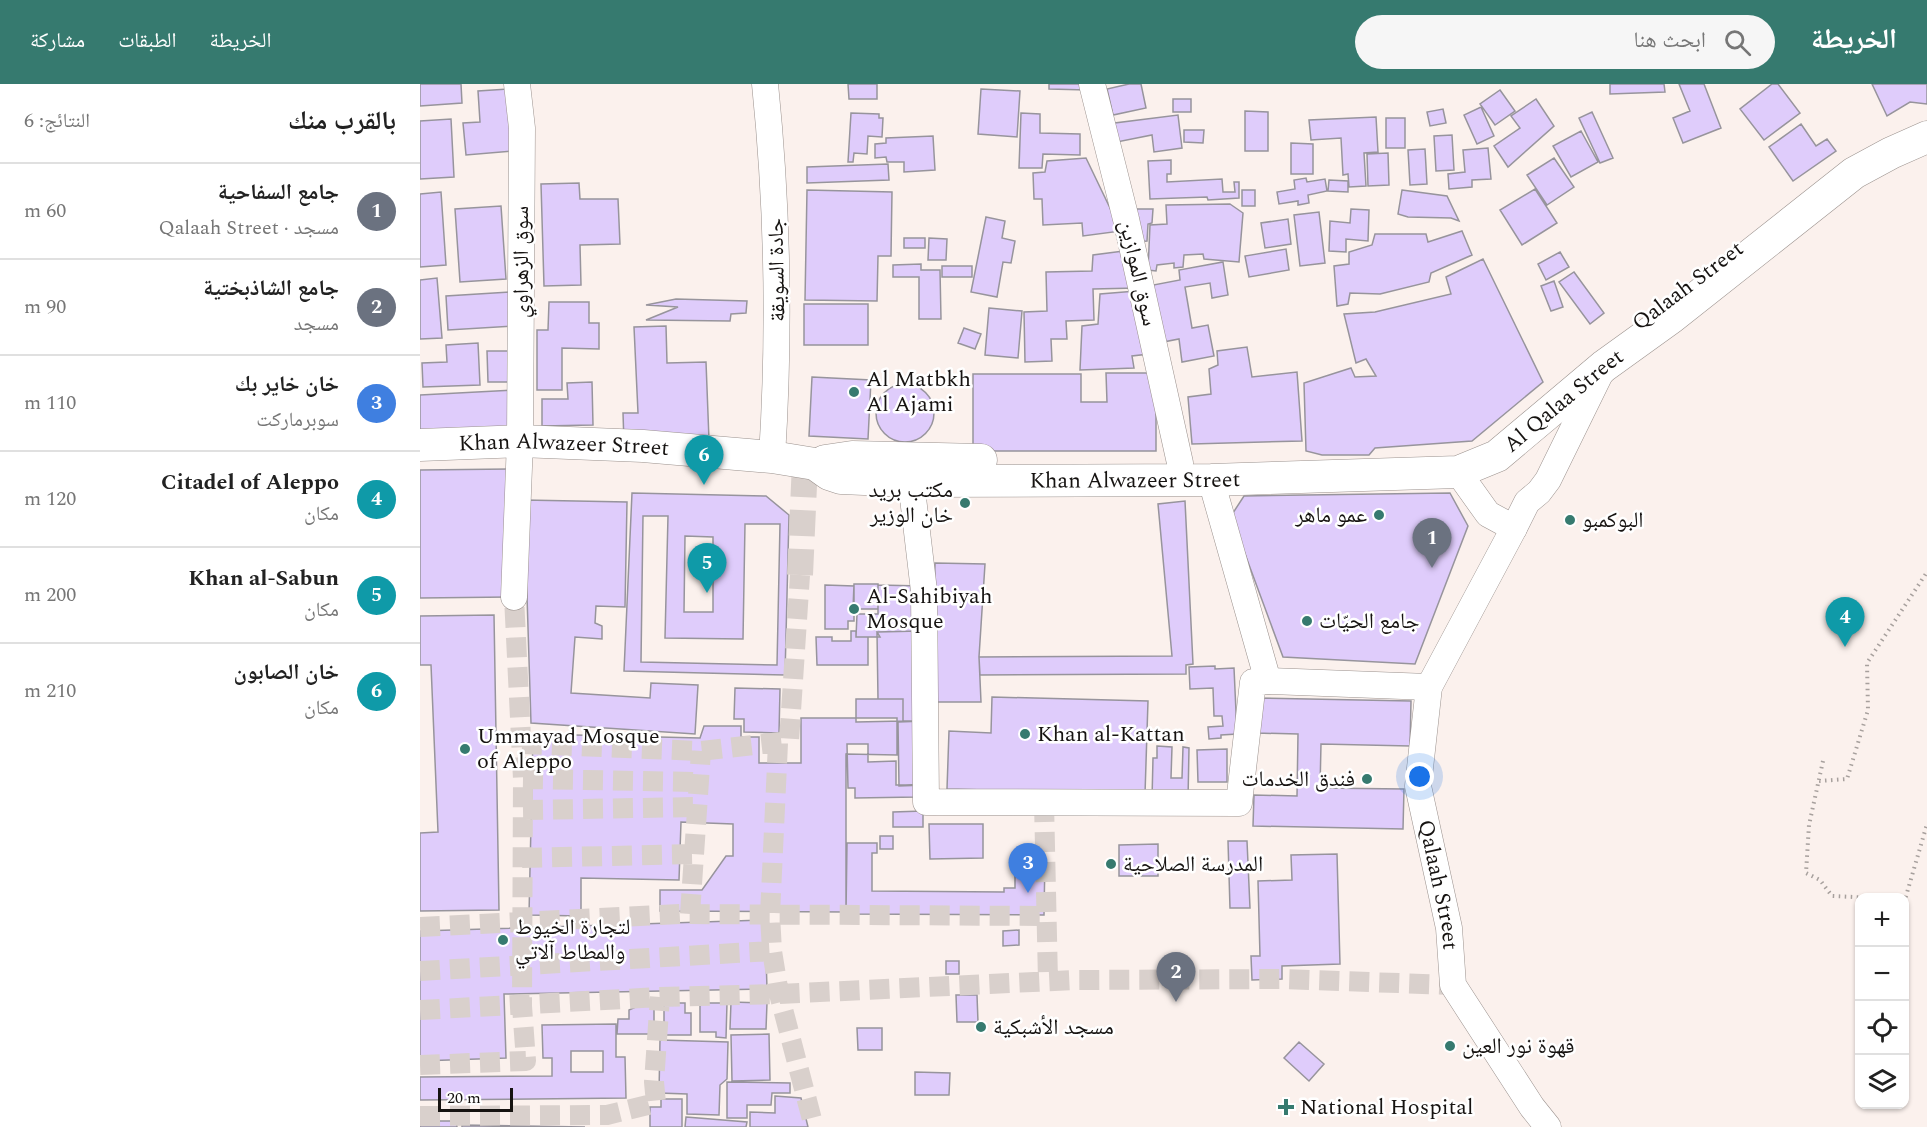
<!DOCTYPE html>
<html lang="ar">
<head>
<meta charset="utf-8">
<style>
	:root { --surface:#fff; --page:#f6f6f6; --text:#222; --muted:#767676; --line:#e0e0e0; --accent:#367a6f }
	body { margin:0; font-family:Spectral,"Noto Naskh Arabic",serif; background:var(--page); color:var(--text); direction:rtl }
	.controls { position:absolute; right:18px; bottom:18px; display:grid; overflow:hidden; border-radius:12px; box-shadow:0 2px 4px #0004 }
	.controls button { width:54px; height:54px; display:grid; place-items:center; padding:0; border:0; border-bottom:2px solid var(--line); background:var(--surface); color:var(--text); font:30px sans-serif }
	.scale { position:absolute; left:18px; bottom:15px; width:75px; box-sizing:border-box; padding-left:6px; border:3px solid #161311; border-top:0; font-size:16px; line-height:21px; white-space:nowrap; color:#161311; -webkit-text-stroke:4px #fff; paint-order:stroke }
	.you { position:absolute; left:1000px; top:693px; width:21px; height:21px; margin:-15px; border:4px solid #fff; border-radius:50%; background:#1a73e8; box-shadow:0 0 0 9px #1a73e833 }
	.badge { display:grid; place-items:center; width:39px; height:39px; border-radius:50%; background:var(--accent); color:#fff; font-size:20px; font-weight:700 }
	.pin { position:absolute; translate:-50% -50px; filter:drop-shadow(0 2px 3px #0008) }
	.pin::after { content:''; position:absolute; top:32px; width:21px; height:18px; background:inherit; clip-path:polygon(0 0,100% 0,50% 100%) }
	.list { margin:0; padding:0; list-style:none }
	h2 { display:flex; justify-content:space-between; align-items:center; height:78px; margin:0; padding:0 24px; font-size:26px }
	h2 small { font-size:20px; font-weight:400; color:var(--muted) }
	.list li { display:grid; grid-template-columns:39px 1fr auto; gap:18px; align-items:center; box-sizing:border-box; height:96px; padding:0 24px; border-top:2px solid var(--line) }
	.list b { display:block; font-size:22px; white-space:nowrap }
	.list p { margin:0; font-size:20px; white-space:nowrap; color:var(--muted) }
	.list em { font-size:20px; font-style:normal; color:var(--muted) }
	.icon { flex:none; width:33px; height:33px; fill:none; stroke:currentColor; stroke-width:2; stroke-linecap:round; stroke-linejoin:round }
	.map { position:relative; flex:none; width:1507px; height:1043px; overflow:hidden; direction:ltr }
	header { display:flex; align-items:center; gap:36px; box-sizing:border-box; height:84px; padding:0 30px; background:var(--accent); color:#fff }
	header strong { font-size:28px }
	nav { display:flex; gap:33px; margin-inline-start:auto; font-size:21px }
	.search { width:420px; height:54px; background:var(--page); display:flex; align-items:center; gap:15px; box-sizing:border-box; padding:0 21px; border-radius:33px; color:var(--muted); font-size:22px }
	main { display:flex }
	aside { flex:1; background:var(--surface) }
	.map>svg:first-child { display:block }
	.building { fill:#dfccfb; stroke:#97949c; stroke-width:1.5; fill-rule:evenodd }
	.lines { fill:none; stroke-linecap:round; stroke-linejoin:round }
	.pedestrian-tunnel { stroke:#d9d0cc; stroke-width:20; stroke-dasharray:20 10; stroke-linecap:butt }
	.minor-tunnel { stroke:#d9d0cc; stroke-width:26; stroke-dasharray:26 13; stroke-linecap:butt }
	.minor-casing { stroke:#9b928e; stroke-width:27 }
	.tertiary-casing { stroke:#9b928e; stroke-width:33 }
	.path { stroke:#a7a09d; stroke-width:4; stroke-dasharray:1.5 4.5; stroke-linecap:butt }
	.minor { stroke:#fff; stroke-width:26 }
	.tertiary { stroke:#fff; stroke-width:32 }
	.poi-dot { fill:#367a6f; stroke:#fff; stroke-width:2 }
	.labels { text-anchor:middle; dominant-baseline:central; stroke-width:5; stroke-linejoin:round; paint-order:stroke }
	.street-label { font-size:22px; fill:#161311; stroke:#fff }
	.poi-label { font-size:22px; fill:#161311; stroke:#fff; text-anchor:start }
</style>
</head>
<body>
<header>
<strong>الخريطة</strong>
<div class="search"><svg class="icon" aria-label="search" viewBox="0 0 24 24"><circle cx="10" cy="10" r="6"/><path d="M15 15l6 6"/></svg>ابحث هنا</div>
<nav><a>الخريطة</a><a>الطبقات</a><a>مشاركة</a></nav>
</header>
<main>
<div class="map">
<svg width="1507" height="1043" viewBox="0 0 1507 1043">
	<rect width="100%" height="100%" fill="#fbf1ed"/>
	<path class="building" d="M0 0H41L42 19 0 22Z
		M428 0H457V15H429Z
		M629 0H667V6L629 5Z
		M709 0H721L726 24 693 31 687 5Z
		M1190 0H1244L1245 8 1190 10Z
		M1259 0H1284L1301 44 1263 59 1253 34 1270 27Z
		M1352 0H1358L1380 29 1344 56 1320 25Z
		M1452 0H1507V20L1490 18 1467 32Z
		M88 5 93 67 46 71 43 39 60 38 58 7Z
		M561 5 600 7 597 53 558 50Z
		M1080 6 1095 27 1075 41 1060 20Z
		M753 15H771V28H753Z
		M1116 15 1134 42 1088 83 1074 62 1100 44 1091 32Z
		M1061 23 1074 52 1057 60 1044 31Z
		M1023 25 1026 39 1010 42 1007 28Z
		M825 27 848 28V67H825Z
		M1172 28 1193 74 1180 79 1159 34Z
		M431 29 459 30V34H463L462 53 448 52 447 70 434 69 433 78H428Z
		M601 29 620 30V49L660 50V71L623 70 622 84H599Z
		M758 31 762 64 734 68 732 51 692 59 687 40Z
		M956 33 958 68 944 69 946 102 929 103 928 90 923 91 921 54 891 56 889 36Z
		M966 34H985V64H966Z
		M31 35 34 93 0 95V37Z
		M1381 40 1396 62 1407 55 1416 67 1373 97 1349 63Z
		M764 46H784L783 59 764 58Z
		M1161 47 1178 78 1151 93 1133 62Z
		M1032 51 1034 86 1016 87 1014 52Z
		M513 52 515 86 484 88V78H467L466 73 455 74V60L466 59V54Z
		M871 59 893 60V90H871Z
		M1068 64 1071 95 1052 96V103L1029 105 1028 90 1045 88 1043 66Z
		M1005 65 1007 100 990 101 988 66Z
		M968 69 969 101 948 102 947 70Z
		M666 74 701 147 663 152 662 139 623 141 622 115H614L613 89 625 88 627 77Z
		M1134 74 1154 103 1127 121 1107 91Z
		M751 76V90H747V98L802 95 803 108H815L814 98H819V114L788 116 787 113 730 115 728 77Z
		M468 80 469 96 387 99V83Z
		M886 94 887 98 905 95 907 107 888 111 889 119 878 121V117L859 120 857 108 875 105 874 96Z
		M909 96 928 97V108L908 107Z
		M159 99 160 115H198L200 160 160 161 161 201 124 202 121 100Z
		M1115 105 1137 139 1102 161 1080 126Z
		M387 106 472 108 471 172H458L457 217 385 216Z
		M822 106H835V122H822Z
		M982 106 1027 112 1039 137 1031 134 988 133 978 130Z
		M21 108 26 181 0 183V110Z
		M810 120 823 129 819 178 784 175 783 170 764 171 763 183 754 184V179L737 181 736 187 728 186 730 141 747 140 746 121Z
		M81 122 86 195 40 198 35 125Z
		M712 125H733L732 139 728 140 727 157 713 158Z
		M931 125 949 126 948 157 926 155V168L909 167 910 137 930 139Z
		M899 128 905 179 880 182 874 131Z
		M566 133 585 137 582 154 595 157 591 179 583 178 577 213 551 208Z
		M868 135 871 160 845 164 841 139Z
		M1042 147 1052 171 1011 189 1009 198 960 210 930 209 928 220 917 222 914 182 929 180V168L952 161 955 150H1006L1008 158Z
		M484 154H505V164H484Z
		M509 154 527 155 526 176H508Z
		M866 165 869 186 829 193 825 172Z
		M711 166 717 204 673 205 674 236 646 237 647 255H631L632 277 605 278 604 228 627 227 626 188 672 187 673 171Z
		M1140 168 1149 183 1126 196 1118 180Z
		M1063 175 1123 298 1052 357 955 364 949 371H902L886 367 884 299 931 284 935 293 956 292 946 275 936 279 924 230 955 228 1031 210 1026 193Z
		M803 178 808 211 792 214 790 199 765 203 772 244 788 241 794 272 762 278 759 255 738 259 728 202 760 196 759 186Z
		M501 180V186H520L521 235H499V193H473V181Z
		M522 182H552V193H522Z
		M1154 188 1184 229 1170 240 1139 198Z
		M17 194 22 254 0 255V196Z
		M1134 197 1143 223 1131 227 1121 202Z
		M716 207 729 270 712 272 714 284 660 286 662 242 678 240 680 210Z
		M92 208 94 242 28 246 26 212Z
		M256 215 327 217 326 229 311 230 310 237 226 236 258 223 226 221Z
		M129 218H169V239H179V265L142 264V306H117V246H128Z
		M384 220H448V261H384Z
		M569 224 602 227 598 274 565 271Z
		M246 242 247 279 286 278 289 356 204 359 203 329H218L214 243Z
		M544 244 561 250 555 265 538 259Z
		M58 259 60 301 3 303 2 279 27 278 26 261Z
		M827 263 832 293 877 288 882 357 772 360 768 313 791 310 789 285 798 281 797 267Z
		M67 267H97L98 298H68Z
		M686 289H736V367H553V290H661V318H687Z
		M392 293 451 296 448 355 389 352Z
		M172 298 173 341 122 342V315H148L147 299Z
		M456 329a29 29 0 1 1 58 0a29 29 0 1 1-58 0Z
		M94 306 96 343 0 349V311Z
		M92 385 93 513 0 514V386Z
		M212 409 346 412 369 431 365 591 204 587Z
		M1030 409 1048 442 995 580 863 573 811 432 824 412Z
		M104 416 207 418 205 523 176 522 175 539 182 542V555L155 553 151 609 230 614 231 599 278 601 275 650 111 639Z
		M765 417 773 580 766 581V590L560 591 559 573 752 572 738 420Z
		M223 432H248L245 554 323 555 325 440H360L357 581 221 578Z
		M265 452 293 453V528H264Z
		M515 479 565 480 559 573 561 618H512Z
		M434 500H458V525H433Z
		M405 501 434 502V537H428V545H405Z
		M458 501 501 502 499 547 457 548 460 553H436L437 530H458Z
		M74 531 79 826 0 827V749L18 748 11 581H0V532Z
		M431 547H436V553H448V581H397L396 553H412V557H431Z
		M499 547 500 637H483V615H458L457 548Z
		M795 582V585L814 584 817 650 801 651V654L789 655 788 643 803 642 802 632H794L793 604 770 605 769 583Z
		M315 604 360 605 359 649 324 648V635H314Z
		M572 613 728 617 725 710 527 705 529 647 571 649Z
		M837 614 991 617 990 662 901 660 900 704 984 705 983 745 833 742 834 711 877 712 878 650 836 649Z
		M436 615H483V637L436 638Z
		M381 634H477V671L426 670V828L240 827V806H282L306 772H313V740L261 738 259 796 161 794V832L109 831 113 650 280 654 284 642H321V653H339V679H381Z
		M505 637V701L479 702 478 638Z
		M427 660H448V678L476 677V701H497V713L435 714V704H428Z
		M737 662 752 663 751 694H762L763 663 769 664 768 716 732 715 733 674H737Z
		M807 665V698H778L777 666Z
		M503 727V743H473V728Z
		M509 740H563V774L510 775Z
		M460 752H473V765H460Z
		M808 757H827L830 824H810Z
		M427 759H457V769H452V807L584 808V804H595V772H625L624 831 426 830Z
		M738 760V792H699V761Z
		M917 770 920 880 862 882V895L832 896 831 872H840L838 797 872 796 871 771Z
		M345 836 347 905 84 910 86 974 0 977V847Z
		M599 846V861L583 862V847Z
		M526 877H539V890H526Z
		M536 911H557L558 938H537Z
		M311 918 347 919 346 945H310Z
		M219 919H234V950H197L198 935H209V926L216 923Z
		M244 919H265V929H271V951H244Z
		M280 919H307L306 954 296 953V948H280Z
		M196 940V973H205L206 1014 0 1016V993L132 992V974H123L122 941ZM151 967H183V988H151Z
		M437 944H462V966H438Z
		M349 950 350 996 312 997 311 951Z
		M240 956 308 958 307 995 300 1001 299 1031 267 1030V1010L239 1009Z
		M879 958 904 980 889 997 864 974Z
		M495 988 530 989 529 1011H495Z
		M307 998 370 999V1009H352L351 1021H327V1034H307Z
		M355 1012 381 1014 388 1043H330V1028L355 1029Z
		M241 1015H262V1043H230V1023H241Z
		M266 1033 327 1038 326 1043H265Z
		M0 1037H36L37 1043H0Z
		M42 1041 165 1043H42Z"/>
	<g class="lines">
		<path class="pedestrian-tunnel" d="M358 659 350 831 352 867 359 910 394 1043
			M102 660 281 667 369 657 380 491
			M103 695 279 698
			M624 718 628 897
			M103 726 277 723
			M102 774 274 770
			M270 830 281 667
			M0 843 261 830 627 832
			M0 887 352 867
			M0 926 240 913 359 910 655 896 862 895 1033 901
			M0 981 106 977 102 922 103 695 94 513
			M0 1032 187 1031 236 1019 234 998 240 913"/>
		<path class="minor-tunnel" d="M380 491 385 379"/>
		<defs>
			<g id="minor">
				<path d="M345 0C358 126 360 246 352 373"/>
				<path d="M672 0 706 135 760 379"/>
				<path d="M1038 388 1068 430 1094 444 1107 418 1119 408 1128 396 1182 286"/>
				<path d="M791 396 848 597"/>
				<path d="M491 397 504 507 506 718 819 719 833 598 848 597 1009 603"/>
				<path id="s1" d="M1094 444 1009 603 998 702 1029 844 1033 901 1112 1023 1128 1043"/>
				<path d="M94 513 100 357 102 44 97 0"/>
			</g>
			<g id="tertiary">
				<path id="s2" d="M0 361 100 357 223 362 352 373 395 380 409 390 421 394 491 397 791 396 1038 388 1077 372 1184 282 1252 233 1434 89 1471 69 1507 53"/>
				<path d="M405 377 432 373 561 376"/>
			</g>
		</defs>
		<use href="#minor" class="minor-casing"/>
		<use href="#tertiary" class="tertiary-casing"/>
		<path class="path" d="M1403 677 1389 741 1386 789 1400 796 1412 812 1456 814
			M1399 697 1427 695 1448 626 1447 579 1507 488
			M1484 819 1507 740"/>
		<use href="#minor" class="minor"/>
		<use href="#tertiary" class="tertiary"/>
	</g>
	<g class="poi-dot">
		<circle cx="434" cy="308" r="6"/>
		<circle cx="545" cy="419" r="6"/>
		<circle cx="959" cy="431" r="6"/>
		<circle cx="1150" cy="436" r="6"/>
		<circle cx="434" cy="525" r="6"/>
		<circle cx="887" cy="537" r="6"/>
		<circle cx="605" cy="650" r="6"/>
		<circle cx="45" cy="665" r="6"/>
		<circle cx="947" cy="695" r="6"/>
		<circle cx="691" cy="780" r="6"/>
		<circle cx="83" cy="856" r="6"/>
		<circle cx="561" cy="943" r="6"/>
		<circle cx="1030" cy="962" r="6"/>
		<path d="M863 1014h6v6h6v6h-6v6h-6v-6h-6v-6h6z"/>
	</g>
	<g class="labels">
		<g class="street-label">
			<text transform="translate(101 178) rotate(-90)">سوق الزهراوي</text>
			<text transform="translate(357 186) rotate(-91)">جادة السويقة</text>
			<text transform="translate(718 189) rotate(77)">سوق الموازين</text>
			<text transform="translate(1268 202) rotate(-37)">Qalaah Street</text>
			<text stroke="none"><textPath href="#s2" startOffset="1172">Al Qalaa Street</textPath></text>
			<text stroke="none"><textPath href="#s2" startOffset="144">Khan Alwazeer Street</textPath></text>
			<text stroke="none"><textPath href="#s2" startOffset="720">Khan Alwazeer Street</textPath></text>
			<text stroke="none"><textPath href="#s1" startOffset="381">Qalaah Street</textPath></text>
		</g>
		<g class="poi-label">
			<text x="446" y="295">Al Matbkh<tspan x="446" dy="25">Al Ajami</tspan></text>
			<text x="533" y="406" text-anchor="end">مكتب بريد<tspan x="533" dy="25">خان الوزير</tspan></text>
			<text x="947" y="431" text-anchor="end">عمو ماهر</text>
			<text x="1162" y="436">البوكمبو</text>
			<text x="446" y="512">Al-Sahibiyah<tspan x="446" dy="25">Mosque</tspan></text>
			<text x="899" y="537">جامع الحيّات</text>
			<text x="617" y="650">Khan al-Kattan</text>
			<text x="57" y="652">Ummayad Mosque<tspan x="57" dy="25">of Aleppo</tspan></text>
			<text x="935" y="695" text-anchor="end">فندق الخدمات</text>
			<text x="703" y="780">المدرسة الصلاحية</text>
			<text x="95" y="843">لتجارة الخيوط<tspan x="95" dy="25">والمطاط آلاتي</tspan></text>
			<text x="573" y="943">مسجد الأشبكية</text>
			<text x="1042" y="962">قهوة نور العين</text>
			<text x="880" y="1023">National Hospital</text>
		</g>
	</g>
</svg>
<div class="controls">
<button>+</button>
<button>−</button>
<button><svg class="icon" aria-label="locate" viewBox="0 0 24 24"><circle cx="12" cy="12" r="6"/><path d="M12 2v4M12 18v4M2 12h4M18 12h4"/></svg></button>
<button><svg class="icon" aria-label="layers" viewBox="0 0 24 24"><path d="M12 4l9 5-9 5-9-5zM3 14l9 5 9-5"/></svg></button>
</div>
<div class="scale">20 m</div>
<div class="you"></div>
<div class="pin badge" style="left:1012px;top:484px;background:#6b7280">1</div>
<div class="pin badge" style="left:756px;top:918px;background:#6b7280">2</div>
<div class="pin badge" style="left:608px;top:809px;background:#3f7fe0">3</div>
<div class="pin badge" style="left:1425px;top:563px;background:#0f9aa8">4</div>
<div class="pin badge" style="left:287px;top:509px;background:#0f9aa8">5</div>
<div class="pin badge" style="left:284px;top:401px;background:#0f9aa8">6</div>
</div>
<aside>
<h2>بالقرب منك<small>النتائج: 6</small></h2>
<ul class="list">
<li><span class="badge" style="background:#6b7280">1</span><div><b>جامع السفاحية</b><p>مسجد · Qalaah Street</p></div><em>60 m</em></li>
<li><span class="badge" style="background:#6b7280">2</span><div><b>جامع الشاذبختية</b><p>مسجد</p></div><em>90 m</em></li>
<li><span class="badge" style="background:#3f7fe0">3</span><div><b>خان خاير بك</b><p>سوبرماركت</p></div><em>110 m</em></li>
<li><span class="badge" style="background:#0f9aa8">4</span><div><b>Citadel of Aleppo</b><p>مكان</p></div><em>120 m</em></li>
<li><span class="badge" style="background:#0f9aa8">5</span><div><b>Khan al-Sabun</b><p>مكان</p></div><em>200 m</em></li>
<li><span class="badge" style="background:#0f9aa8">6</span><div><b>خان الصابون</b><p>مكان</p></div><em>210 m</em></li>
</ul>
</aside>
</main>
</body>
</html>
